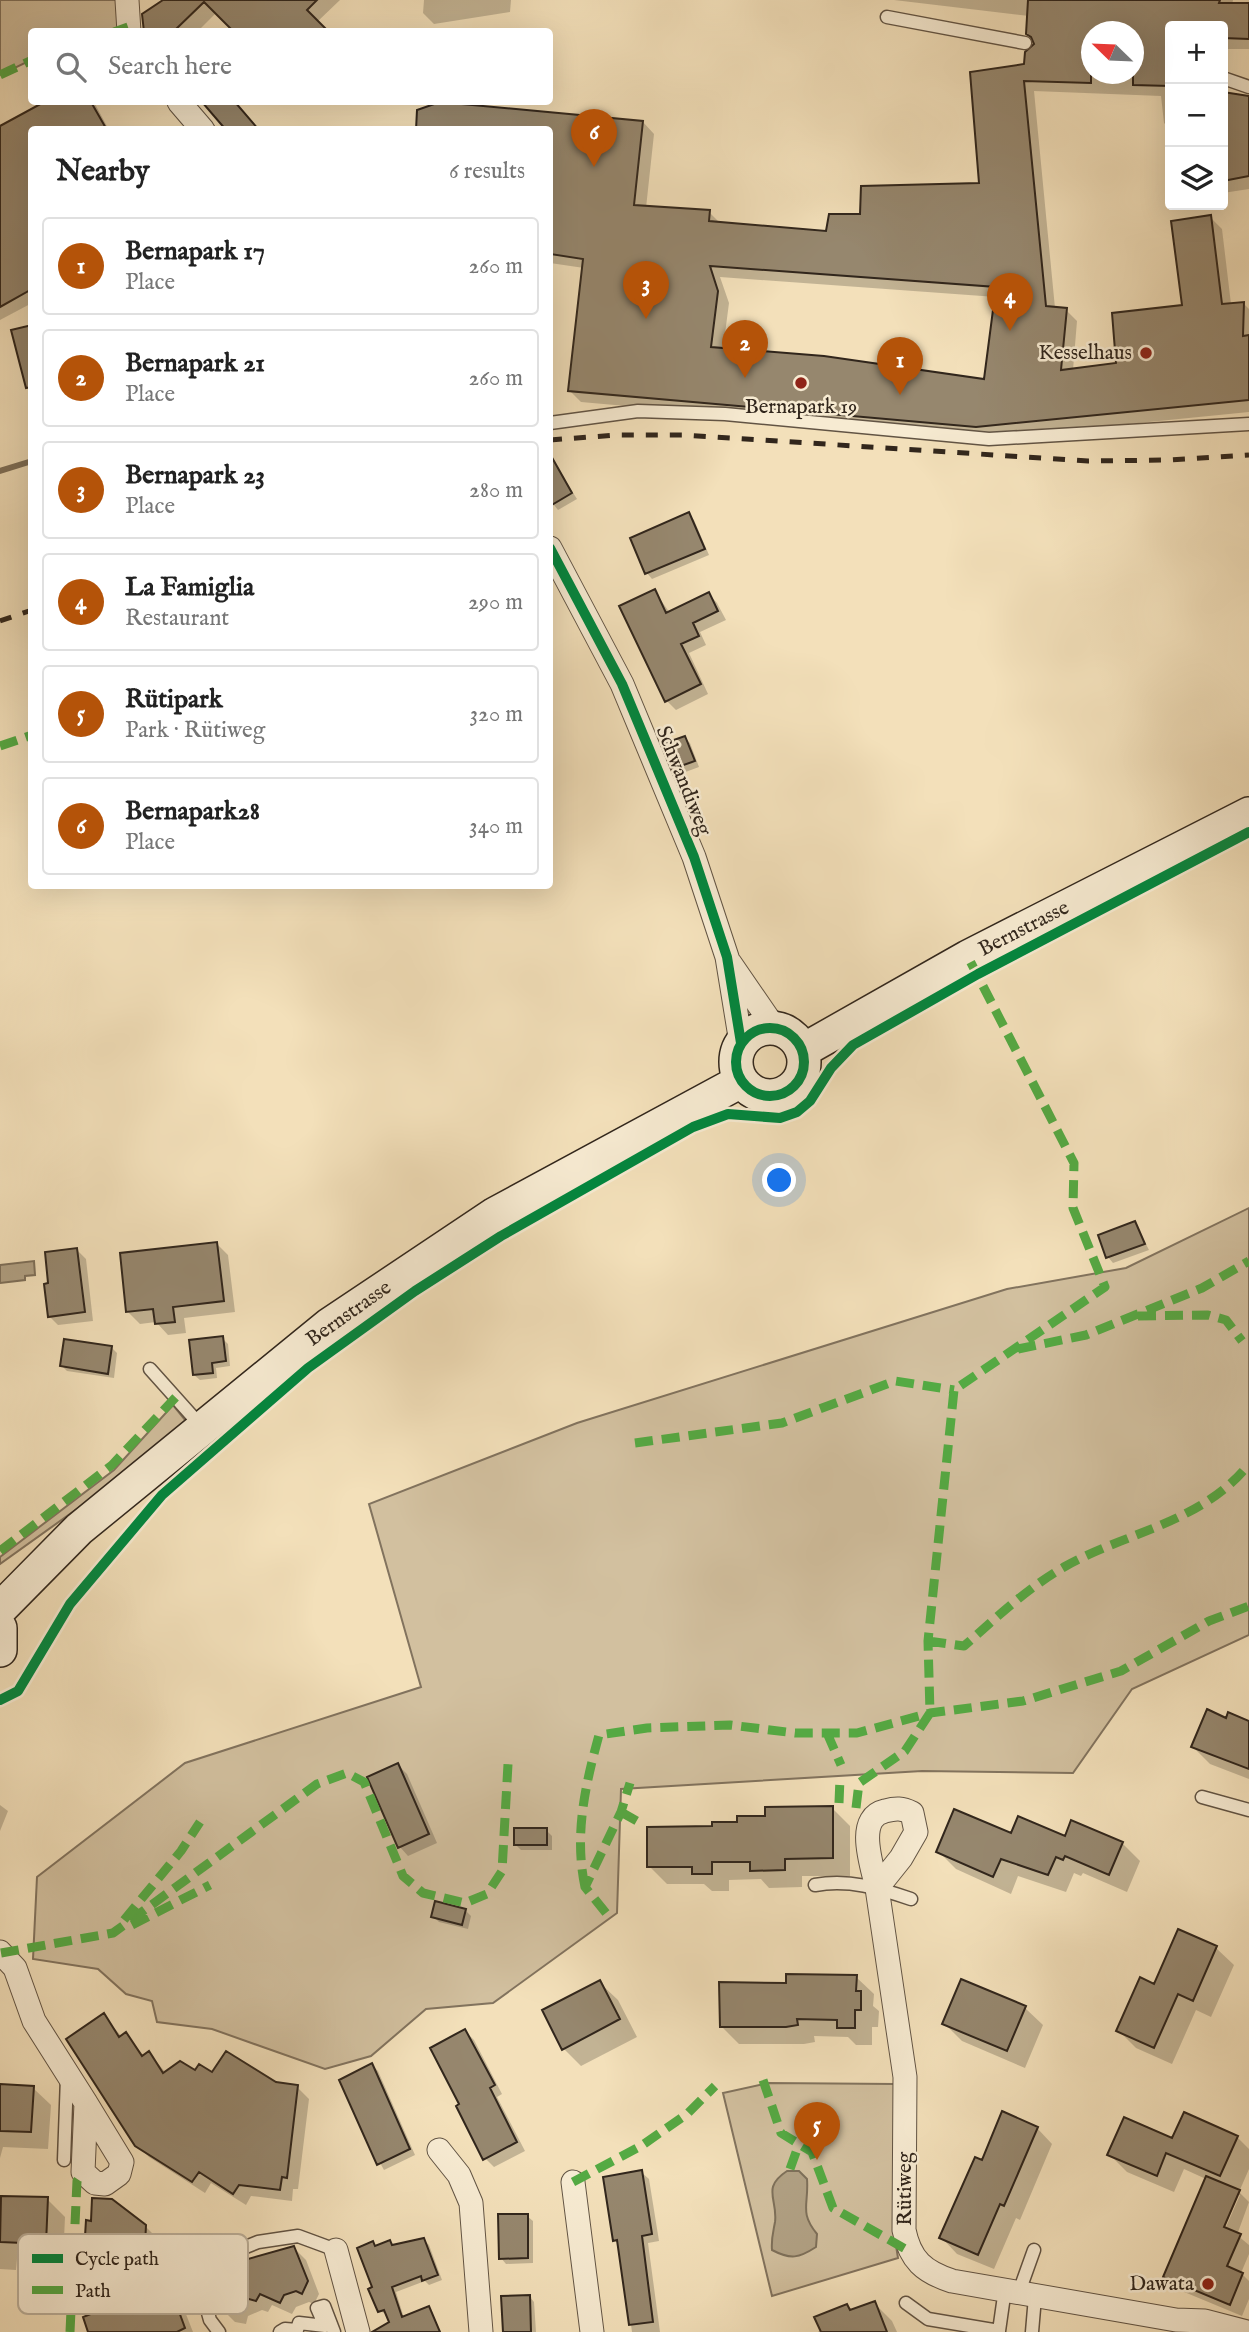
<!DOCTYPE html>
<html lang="en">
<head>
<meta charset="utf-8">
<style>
	:root { --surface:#fff; --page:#f2f2f2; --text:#222; --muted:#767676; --line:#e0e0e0; --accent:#b45309 }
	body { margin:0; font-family:"IM FELL English",serif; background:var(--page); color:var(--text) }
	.controls { position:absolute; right:21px; top:21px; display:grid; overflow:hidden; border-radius:7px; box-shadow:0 7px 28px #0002 }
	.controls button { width:63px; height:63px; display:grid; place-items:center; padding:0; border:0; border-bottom:2px solid var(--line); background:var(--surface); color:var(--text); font:35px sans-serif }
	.compass { position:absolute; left:1081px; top:21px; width:63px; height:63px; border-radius:50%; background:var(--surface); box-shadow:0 7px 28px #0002; rotate:293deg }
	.you { position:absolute; left:780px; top:1181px; width:24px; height:24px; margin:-18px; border:5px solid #fff; border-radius:50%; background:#1a73e8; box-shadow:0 0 0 10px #1a73e833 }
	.badge { display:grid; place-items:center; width:46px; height:46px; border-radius:50%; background:var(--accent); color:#fff; font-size:23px; font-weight:700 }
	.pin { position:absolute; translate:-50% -58px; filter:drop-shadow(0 2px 4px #0008) }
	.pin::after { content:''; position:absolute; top:37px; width:24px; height:21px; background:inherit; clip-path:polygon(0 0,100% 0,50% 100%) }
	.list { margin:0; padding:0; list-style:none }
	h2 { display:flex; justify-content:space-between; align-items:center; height:91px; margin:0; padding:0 28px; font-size:30px }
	h2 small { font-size:23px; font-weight:400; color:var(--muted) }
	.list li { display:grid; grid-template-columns:46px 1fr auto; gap:21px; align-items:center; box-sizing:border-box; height:98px; margin:0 14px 14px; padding:0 14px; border:2px solid var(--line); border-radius:7px }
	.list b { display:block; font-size:26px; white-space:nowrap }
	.list p { margin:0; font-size:23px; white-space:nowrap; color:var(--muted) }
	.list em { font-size:23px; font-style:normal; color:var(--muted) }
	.icon { flex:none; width:38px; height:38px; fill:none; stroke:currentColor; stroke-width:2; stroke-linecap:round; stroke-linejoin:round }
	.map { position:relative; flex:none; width:1249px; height:2332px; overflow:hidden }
	.search { position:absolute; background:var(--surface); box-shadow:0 7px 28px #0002; left:28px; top:28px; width:525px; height:77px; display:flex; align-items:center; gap:18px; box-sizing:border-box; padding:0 24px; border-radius:7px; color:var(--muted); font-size:26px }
	.panel { position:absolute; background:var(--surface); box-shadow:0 7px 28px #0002; left:28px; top:126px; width:525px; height:763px; border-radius:7px }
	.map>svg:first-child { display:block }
	.green { fill:#d2c09f; stroke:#82735e; stroke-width:2 }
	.water { fill:#b1a184; stroke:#7e705a; stroke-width:2 }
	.shadow { fill:#0003; fill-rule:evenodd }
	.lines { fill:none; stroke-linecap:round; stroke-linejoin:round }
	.stream { stroke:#7e705a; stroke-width:6 }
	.building { fill:#96876e; stroke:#31261c; stroke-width:2; fill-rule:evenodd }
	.service-casing { stroke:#625444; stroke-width:15 }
	.minor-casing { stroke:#625444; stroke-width:25 }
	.secondary-casing { stroke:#31261c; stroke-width:36 }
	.service { stroke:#f7ebd2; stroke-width:12 }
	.minor { stroke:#f7ebd2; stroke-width:23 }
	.secondary { stroke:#f7ebd2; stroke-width:33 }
	.rail { stroke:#31261c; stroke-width:5; stroke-dasharray:12 12; stroke-linecap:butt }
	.quiet { stroke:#54aa43; stroke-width:9; stroke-dasharray:18 9; stroke-linecap:butt }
	.cycleway-casing { stroke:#f7ebd2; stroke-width:15 }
	.cycleway { stroke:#00873e; stroke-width:10 }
	.poi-dot { fill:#8f2418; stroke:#f7ebd2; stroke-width:2.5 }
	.labels { text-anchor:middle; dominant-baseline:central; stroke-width:5; stroke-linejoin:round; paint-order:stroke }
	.poi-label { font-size:21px; fill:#31261c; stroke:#f7ebd2; text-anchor:end }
	.street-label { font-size:21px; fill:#31261c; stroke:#f7ebd2 }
	.key { fill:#f7ebd2; stroke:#bcb09b; stroke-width:2 }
	.key-label { font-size:19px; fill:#31261c }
</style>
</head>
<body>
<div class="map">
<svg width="1249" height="2332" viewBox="0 0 1249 2332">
	<rect width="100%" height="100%" fill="#f3e0ba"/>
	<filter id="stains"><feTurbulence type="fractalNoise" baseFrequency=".00286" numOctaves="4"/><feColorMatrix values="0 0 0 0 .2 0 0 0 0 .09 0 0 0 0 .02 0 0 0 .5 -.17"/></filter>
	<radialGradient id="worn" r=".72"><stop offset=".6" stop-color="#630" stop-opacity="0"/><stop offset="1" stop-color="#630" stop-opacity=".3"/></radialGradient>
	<path class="green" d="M0 0H127L128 27 114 32H32L31 60 0 75Z
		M1249 1208V1635L1132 1689 1073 1773 922 1771 621 1789 617 1913 493 2003 426 2009 371 2056 325 2069 212 2029 157 2022 152 2001 126 1994 98 1969 33 1959 37 1877 185 1763 421 1687 369 1504 577 1423 1007 1289 1126 1268Z
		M173 1405 186 1421 88 1501 0 1564V1557L114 1470Z
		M769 2083 895 2084 893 2227 898 2258 772 2296 723 2093Z"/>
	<path class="water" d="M34 1261 35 1275 25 1276V1280L0 1283V1265Z
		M787 2171H799L807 2179C809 2205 799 2212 817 2234L816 2247C799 2258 791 2260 772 2250 771 2239 773 2233 775 2222 778 2199 761 2188 787 2171Z"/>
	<path class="shadow" d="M166 0H340L317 22 217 12 197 32H147Z
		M424 0H511L510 12 434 24 423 13Z
		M894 0H1233L1232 5H1249V49H1223V26H1170V129L1164 123 1161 96 1034 91 1055 308 1066 310 1077 321 1073 370 1118 365 1184 307 1210 217 1222 229 1231 304 1243 303 1249 309V412L988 438 581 402 570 391 584 268 550 263V130L643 122 654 134 646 208 709 212 721 224 827 233 862 216 981 185 1035 46 1027 34 1029 16ZM1092 32H1134V74H1092ZM720 277 996 297 986 381 723 349 729 303Z
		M1223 93 1249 97V189L1223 193Z
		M48 102H94L109 130H32V303L0 320V128Z
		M32 326V402L13 332Z
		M550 457 577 499 558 510 550 500Z
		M689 515 694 520 709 555 652 579 647 573 632 539Z
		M655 592 670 613 709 594 717 603 726 620 700 632 706 645 689 653 708 694 676 710 667 701Z
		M685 738 690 743 699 767 680 774 665 745Z
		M1135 1223 1149 1250 1113 1263 1108 1257Z
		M216 1243 228 1255 235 1312 184 1318 186 1333 168 1335 156 1322 140 1324 128 1312Z
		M77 1250 86 1259 93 1321 58 1325 49 1316 50 1285Z
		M222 1338 228 1344 230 1366 216 1368 217 1378 200 1380 194 1375Z
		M112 1348 117 1353 114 1378 67 1371 61 1365Z
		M1227 1720 1249 1723V1779L1210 1764 1193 1747Z
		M398 1765 407 1774 437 1843 408 1856 400 1847Z
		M0 1805 8 1811 0 1831Z
		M832 1808 850 1826V1876H802V1887L769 1888 761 1879 729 1880V1891H712L704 1884H667L649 1866 714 1828Z
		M546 1830 552 1836V1850H521L515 1844Z
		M1012 1835 1122 1843 1140 1861 1127 1892 1083 1873 1081 1876 1074 1873 1066 1892 1018 1876 1011 1894 956 1869 938 1851Z
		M465 1910 471 1916 468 1929 439 1922 433 1916Z
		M1216 1948 1234 1965 1211 2017 1196 2010 1172 2064 1136 2048 1118 2030 1155 1986Z
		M856 1977 874 1994 873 2006 879 2011 878 2027H872V2045H856L848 2037 814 2036 815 2042 804 2044H739L721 2026Z
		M600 1983 618 2000 637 2037 581 2066 564 2049Z
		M1025 2008 1043 2025 1025 2068 962 2041 944 2023Z
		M104 2016 122 2037 126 2034 144 2056 149 2053 166 2073H195L297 2087 309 2099 298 2189H293L292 2201 251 2196 246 2205 211 2183 205 2193 149 2157 136 2144Z
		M465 2031 474 2040 502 2094 497 2097 525 2151 494 2167 485 2158 462 2104Z
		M372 2065 378 2071 415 2155 384 2170 359 2125Z
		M0 2086 33 2088 51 2105 48 2149 3 2147 0 2158Z
		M1037 2128 1052 2144 1020 2220 1016 2218 994 2269 957 2254 942 2238 983 2162Z
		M1237 2137 1249 2149V2169L1239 2192 1249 2202 1237 2235 1249 2245V2254L1241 2273 1249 2281V2299L1242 2316 1177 2289 1165 2277 1206 2179 1184 2169 1174 2192 1127 2172 1110 2155 1173 2140ZM1236 2195H1240L1222 2236 1219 2234Z
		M641 2172 649 2179 659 2241 648 2243 660 2332H632L620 2245 615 2240Z
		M47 2199 65 2217 63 2261 17 2259 16 2270 0 2269V2209Z
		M527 2216 533 2221V2263L506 2264 501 2258Z
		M145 2226 163 2244 161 2285 132 2291 114 2271 104 2270 86 2253Z
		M424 2240 429 2245 442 2280 429 2285 425 2281 396 2292 404 2318 428 2308 441 2332H395L388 2315 380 2311 374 2288 372 2243 376 2247H394Z
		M294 2248 306 2260 319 2294 314 2304 309 2302 296 2307 292 2314 272 2305 268 2312 262 2310 248 2316 246 2324 235 2322 223 2310 226 2268Z
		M170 2292 182 2304 193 2332H90L109 2309 143 2296 148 2301Z
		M529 2296 534 2302 536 2332H505Z
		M874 2303 892 2321 897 2332H818L847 2306 852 2311Z"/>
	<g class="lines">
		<path class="stream" d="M0 471 32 461"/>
	</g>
	<path class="building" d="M163 0H317L307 10 329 32H234L204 2 173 32H144L142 14Z
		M1028 0H1220L1219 3H1249V39L1223 38V26H1170V86L1133 85V32H1091V83L1024 81 1046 306 1067 308 1061 370 1116 363 1112 313 1182 305 1171 221 1211 215 1222 304 1244 302 1243 336 1249 335V400L976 427 568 391 583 259 550 254V130H416L417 110 440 102 643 121 634 205 710 210 709 221 826 231 829 214H860L861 186 979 183 970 72 1024 64 1025 52 1034 44 1031 37 1026 34ZM710 266 996 287 984 379 824 356 711 347 718 291Z
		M1223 92 1249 96V176L1223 181Z
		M44 102H91L107 130H32V289L0 307V126Z
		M202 102H235L259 130H226Z
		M32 325V387L26 388 11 330Z
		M550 454 572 493 550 506Z
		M689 512 705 549 645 574 630 538Z
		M655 589 666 613 709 592 718 611 693 623 699 636 681 644 701 684 665 702 619 606Z
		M685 736 695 761 672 769 662 744Z
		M1135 1221 1145 1244 1106 1258 1098 1235Z
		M217 1242 224 1301 173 1307 175 1322 155 1324 153 1309 126 1312 120 1253Z
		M77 1248 85 1312 48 1317 44 1284 48 1283 45 1252Z
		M223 1336 226 1361 212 1363 213 1373 193 1375 189 1340Z
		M64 1339 112 1346 108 1374 60 1366Z
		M1207 1709 1226 1718 1228 1712 1249 1721V1769L1191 1747Z
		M398 1763 429 1834 398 1848 367 1777Z
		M833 1806V1858L785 1859V1870L750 1871V1862H712V1874H692V1867H647V1827L712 1826V1822H737V1816H765V1807Z
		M954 1809 1011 1833 1018 1816 1065 1836 1071 1820 1123 1842 1109 1875 1065 1856 1063 1860 1056 1857 1048 1875 1001 1859 993 1877 936 1852Z
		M514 1828H547V1845H514Z
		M435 1901 466 1909 462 1925 431 1917Z
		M1178 1929 1217 1946 1193 2001 1178 1994 1154 2048 1116 2031 1140 1977 1154 1984Z
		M786 1974 857 1975 856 1991H861V2010H855V2028H837V2020L797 2019 798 2025 786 2027H720L719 1982 786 1983Z
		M961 1979 1026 2006 1007 2051 942 2024Z
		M600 1980 620 2019 562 2050 542 2010Z
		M104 2013 119 2037 126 2032 142 2056 149 2051 163 2073 180 2061 195 2070 199 2064 212 2072 226 2051 276 2082 298 2085 287 2178 282 2177 280 2190 239 2185 233 2194 199 2172 192 2182 135 2146 66 2039Z
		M465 2029 495 2085 490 2088 517 2142 483 2160 456 2106 459 2104 430 2048Z
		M372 2063 410 2149 377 2165 339 2080Z
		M0 2084 34 2086 31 2132 0 2131Z
		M1002 2111 1038 2127 1004 2206 1000 2204 978 2255 939 2238 975 2157 982 2160Z
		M1184 2112 1238 2136 1220 2176 1166 2153 1157 2176 1107 2155 1124 2117 1172 2138Z
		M642 2170 652 2234 642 2236 653 2322 629 2325 617 2240 613 2241 603 2177Z
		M1206 2176 1240 2190 1224 2227 1241 2234 1227 2266 1243 2273 1230 2305 1163 2277Z
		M1 2196 48 2197 46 2244 0 2242Z
		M92 2198 112 2199 146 2225 144 2268 112 2274 113 2255 84 2253 86 2220 91 2221Z
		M498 2214H528V2258L499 2259Z
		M424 2238 438 2275 422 2281 421 2276 392 2287 402 2317 429 2306 440 2332H372L389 2322 384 2310 378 2312 368 2289 372 2287 357 2248 373 2241 375 2246 390 2240 392 2245Z
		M294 2246 308 2281 302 2294 296 2291 284 2295 280 2303 260 2294 256 2301 249 2299 237 2304 234 2313 221 2311 208 2273 224 2266 225 2262 234 2263Z
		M171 2290 185 2328 177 2332H88L83 2317 101 2310 102 2303 109 2307 143 2294V2302Z
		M530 2295 531 2332H503L501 2296Z
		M875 2301 887 2332H821L814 2317 847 2304 850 2310Z"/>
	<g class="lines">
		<defs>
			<path id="service" d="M887 17 1025 43
				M1223 78 1249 87
				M550 423 638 411 725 414 989 439 1249 424
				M150 1369 201 1426
				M1202 1797 1249 1810
				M815 1885C849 1879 879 1888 911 1899
				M64 2160 67 2077
				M199 2256 231 2253 258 2242 298 2236 336 2250
				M1019 2292 1034 2250
				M72 2294 164 2279 178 2244 193 2249 199 2256V2281L210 2320 219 2332
				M906 2303 928 2319 999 2331 1005 2289
				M280 2332 285 2329 297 2330 299 2323 325 2326 317 2308 324 2306 334 2332
				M1032 2332 1035 2297"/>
			<path id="minor" d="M127 0 129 32
				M179 102 203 130
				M550 548 622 684 694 857 727 957 741 1043
				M730 963 774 1027
				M877 1888C873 1868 854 1818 885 1811 896 1808 902 1808 912 1813L916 1832 901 1858 877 1888 905 2077 904 2230C910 2260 924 2272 952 2281L1176 2320 1205 2321 1247 2332
				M0 1952 15 1968 34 2021 86 2103 83 2172 95 2183 105 2184 119 2174 122 2162 86 2103
				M439 2150 459 2175 471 2203 481 2332
				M573 2182 592 2332
				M336 2250 358 2332"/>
			<path id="secondary" d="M736 1062a34 34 0 1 1 68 0a34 34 0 1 1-68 0Z
				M802 1051 968 957 1249 814
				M0 1609 79 1529 329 1325 495 1214 741 1081
				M0 1628V1650"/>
		</defs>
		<use href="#service" class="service-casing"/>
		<use href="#minor" class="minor-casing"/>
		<use href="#secondary" class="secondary-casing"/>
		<use href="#service" class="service"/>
		<use href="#minor" class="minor"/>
		<use href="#secondary" class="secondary"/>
		<path class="rail" d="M550 440 617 435H684L1088 461 1169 460 1249 455
			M0 621 32 610"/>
		<path class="quiet" d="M114 32 128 27
			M0 75 32 60
			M0 746 32 735
			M1138 1316 1208 1315 1226 1320 1242 1341
			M1018 1349 1086 1335 1202 1288 1249 1261
			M635 1443 782 1423 895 1381 954 1390
			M0 1551 112 1465 176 1397
			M928 1641 964 1646C996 1618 1026 1589 1064 1567 1126 1532 1202 1523 1249 1464
			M827 1733 841 1765
			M839 1803 840 1778
			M856 1808 859 1783 905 1751 930 1713 928 1641 954 1390 1105 1287 1073 1208 1074 1163 968 957
			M621 1812 637 1821
			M585 1887C574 1835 585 1786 599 1735L647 1728 730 1725 795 1733H857L930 1713 1023 1701 1121 1671 1209 1621 1249 1606
			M606 1913 585 1887 621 1812 630 1783
			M124 1920 181 1851 200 1822
			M132 1925 210 1885
			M1 1953 113 1933 317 1784 347 1773 364 1782 403 1876 423 1893 465 1903 487 1894 502 1871 508 1764
			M763 2080 781 2133 812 2152 833 2208 909 2251
			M790 2169 799 2144
			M573 2182 641 2146 687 2114 715 2086
			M70 2332 77 2181 83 2172"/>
		<defs>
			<path id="cycleway" d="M550 548 622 684 694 857 727 957 741 1043
				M736 1062a34 34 0 1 1 68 0a34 34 0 1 1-68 0Z
				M0 1700 18 1691 70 1604 162 1495 308 1368 415 1291 501 1236 693 1127 728 1114 780 1118 797 1112 810 1101 831 1068 853 1045 978 974 1249 832"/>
		</defs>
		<use href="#cycleway" class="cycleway-casing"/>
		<use href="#cycleway" class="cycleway"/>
	</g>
	<g class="poi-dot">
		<circle cx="1146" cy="353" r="7"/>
		<circle cx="801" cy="383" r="7"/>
		<circle cx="1208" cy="2284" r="7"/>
	</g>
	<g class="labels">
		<g class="poi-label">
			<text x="1132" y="353">Kesselhaus</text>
			<text x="801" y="407" text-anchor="middle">Bernapark 19</text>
			<text x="1194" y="2284">Dawata</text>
		</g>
		<g class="street-label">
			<text transform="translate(683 781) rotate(68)">Schwandiweg</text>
			<text transform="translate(1024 929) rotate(-27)">Bernstrasse</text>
			<text transform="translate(349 1314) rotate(-35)">Bernstrasse</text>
			<text transform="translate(905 2189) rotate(-90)">Rütiweg</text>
		</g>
	</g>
	<rect x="18" y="2234" width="230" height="80" rx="10" class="key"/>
	<rect x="32" y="2254" width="31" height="9" fill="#00873e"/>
	<rect x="32" y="2286" width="31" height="8" fill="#54aa43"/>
	<g class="key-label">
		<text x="75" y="2265">Cycle path</text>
		<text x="75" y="2297">Path</text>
	</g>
	<rect width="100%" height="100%" filter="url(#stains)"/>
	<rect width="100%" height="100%" fill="url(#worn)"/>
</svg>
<div class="controls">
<button>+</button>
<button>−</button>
<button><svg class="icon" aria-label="layers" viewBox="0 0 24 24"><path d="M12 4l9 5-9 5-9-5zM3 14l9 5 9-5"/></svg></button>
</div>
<svg class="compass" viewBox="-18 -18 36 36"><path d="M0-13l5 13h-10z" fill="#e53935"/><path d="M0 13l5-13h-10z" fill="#767676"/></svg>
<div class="you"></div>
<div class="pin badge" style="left:900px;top:395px">1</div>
<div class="pin badge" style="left:745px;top:378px">2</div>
<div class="pin badge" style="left:646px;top:319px">3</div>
<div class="pin badge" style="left:1010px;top:331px">4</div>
<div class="pin badge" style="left:817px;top:2160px">5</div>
<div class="pin badge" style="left:594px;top:167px">6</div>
<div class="search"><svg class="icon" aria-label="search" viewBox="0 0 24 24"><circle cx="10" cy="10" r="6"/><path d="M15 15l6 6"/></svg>Search here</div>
<section class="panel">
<h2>Nearby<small>6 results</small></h2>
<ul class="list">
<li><span class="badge">1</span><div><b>Bernapark 17</b><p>Place</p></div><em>260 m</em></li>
<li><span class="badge">2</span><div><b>Bernapark 21</b><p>Place</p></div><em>260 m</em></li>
<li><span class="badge">3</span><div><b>Bernapark 23</b><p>Place</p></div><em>280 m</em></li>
<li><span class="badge">4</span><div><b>La Famiglia</b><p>Restaurant</p></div><em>290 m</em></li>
<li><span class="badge">5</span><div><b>Rütipark</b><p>Park · Rütiweg</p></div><em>320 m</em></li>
<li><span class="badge">6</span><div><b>Bernapark28</b><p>Place</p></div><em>340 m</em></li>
</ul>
</section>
</div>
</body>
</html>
